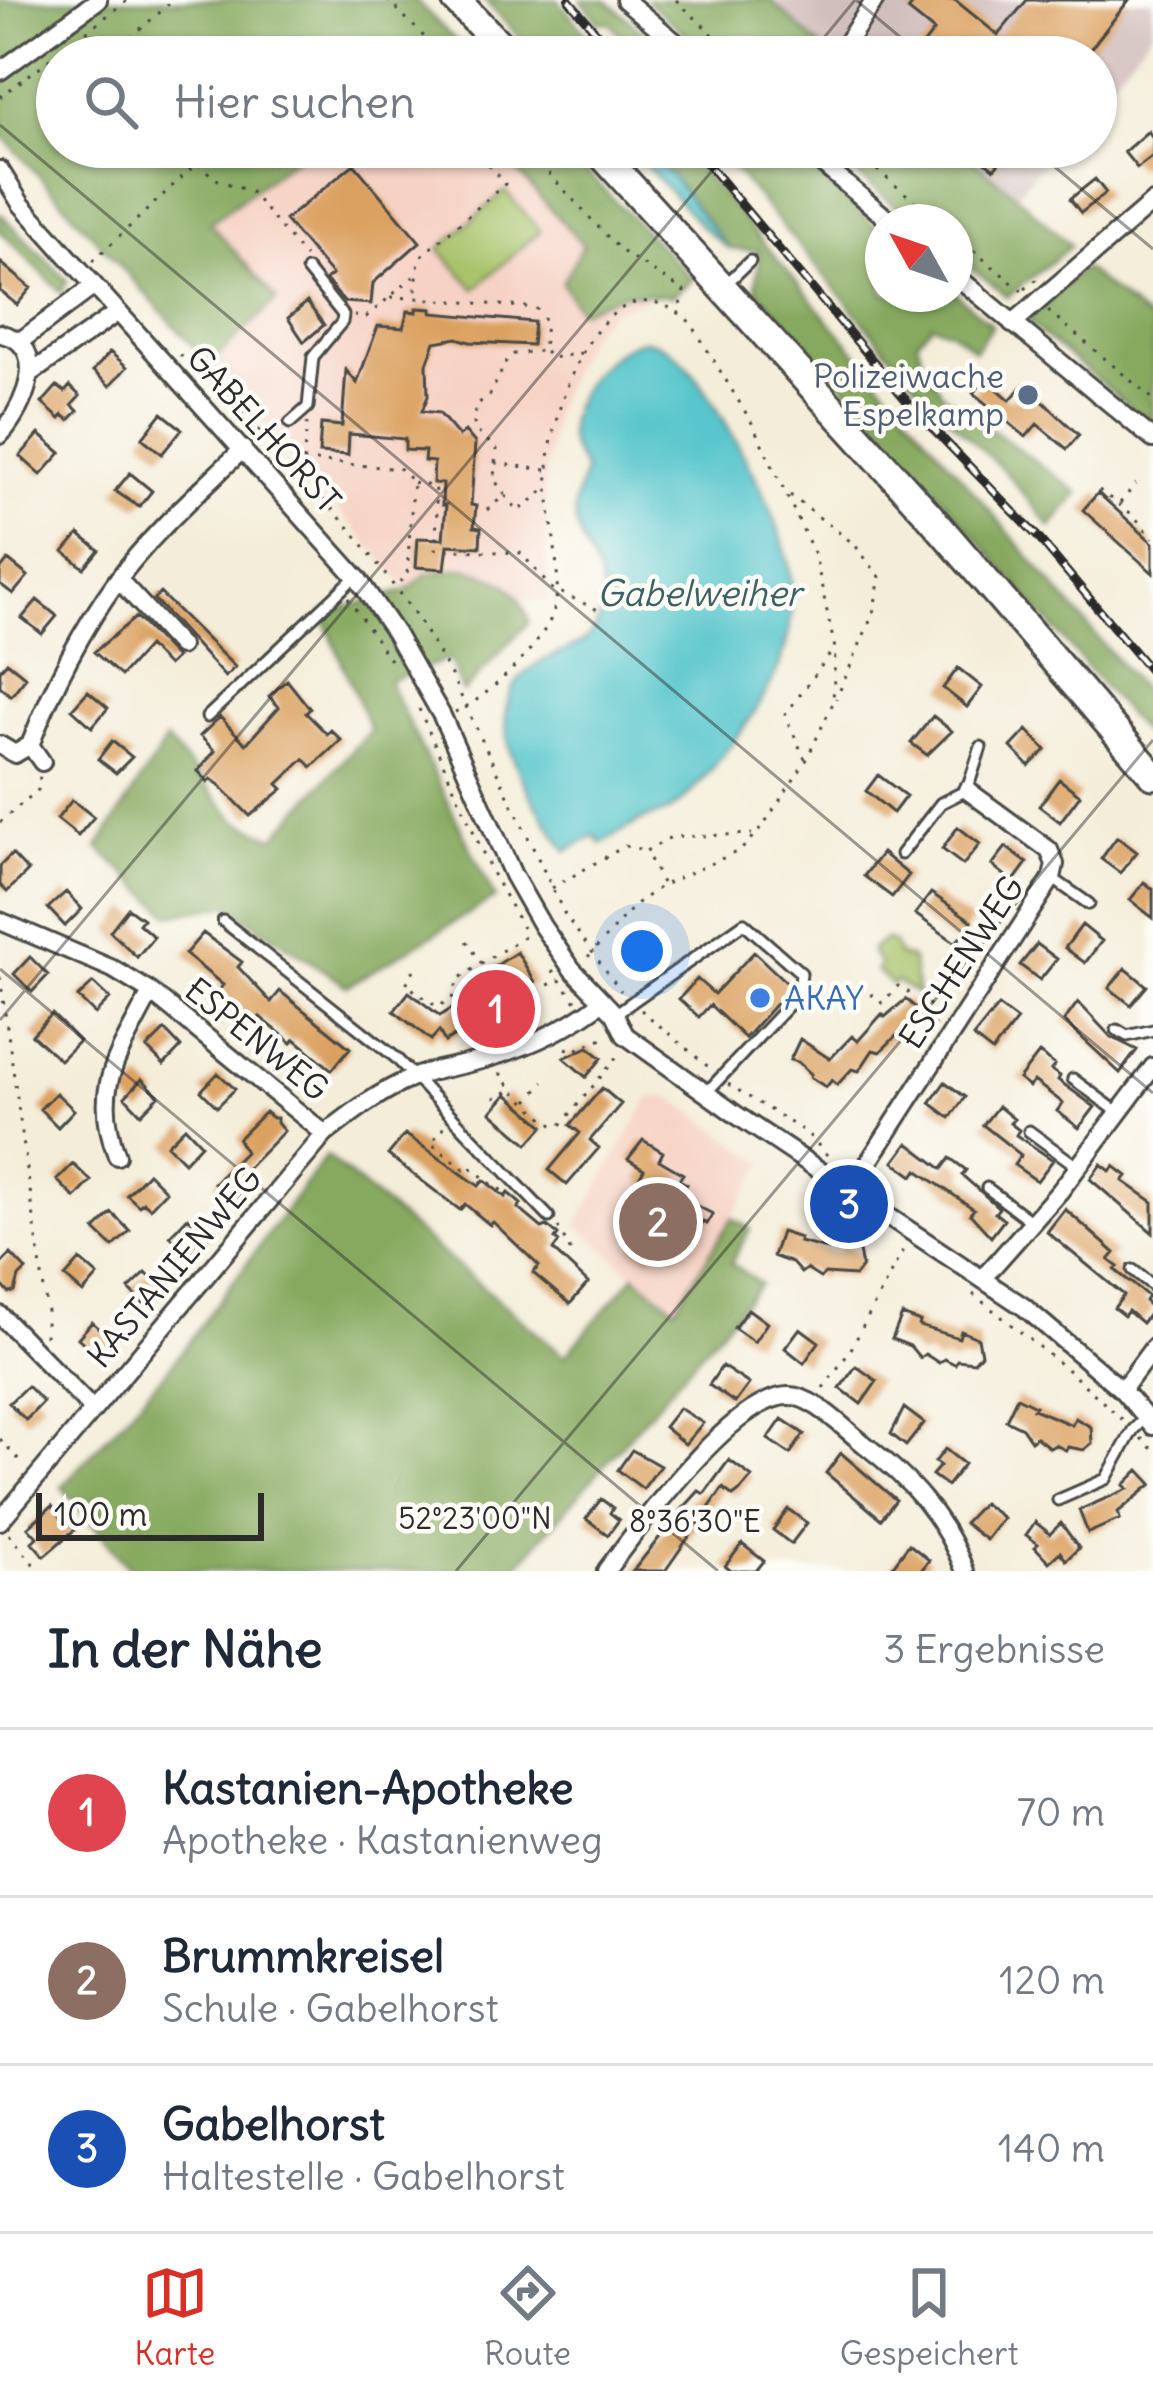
<!DOCTYPE html>
<html lang="de">
<head>
<meta charset="utf-8">
<style>
	:root { --surface:#fff; --page:#f2f2f3; --text:#1f2937; --muted:#747a83; --line:#e0e1e3; --accent:#d93025 }
	body { margin:0; font-family:Delius,sans-serif; background:var(--page); color:var(--text) }
	.compass { position:absolute; left:865px; top:204px; width:108px; height:108px; border-radius:50%; background:var(--surface); box-shadow:0 3px 9px #0004; rotate:310deg }
	.scale { position:absolute; left:36px; bottom:30px; width:228px; box-sizing:border-box; padding-left:12px; border:6px solid #2b2b2b; border-top:0; font-size:33px; line-height:42px; white-space:nowrap; color:#2b2b2b; -webkit-text-stroke:9px #fdfcf7; paint-order:stroke }
	.you { position:absolute; left:642px; top:951px; width:42px; height:42px; margin:-30px; border:9px solid #fff; border-radius:50%; background:#1a73e8; box-shadow:0 0 0 18px #1a73e833 }
	.badge { display:grid; place-items:center; width:78px; height:78px; border-radius:50%; background:var(--accent); color:#fff; font-size:39px; font-weight:700 }
	.pin { position:absolute; translate:-50% -50%; border:6px solid #fff; box-shadow:0 3px 12px #0006 }
	.list { margin:0; padding:0; list-style:none }
	h2 { display:flex; justify-content:space-between; align-items:center; height:156px; margin:0; padding:0 48px; font-size:51px }
	h2 small { font-size:39px; font-weight:400; color:var(--muted) }
	.list li { display:grid; grid-template-columns:78px 1fr auto; gap:36px; align-items:center; box-sizing:border-box; height:168px; padding:0 48px; border-top:3px solid var(--line) }
	.list b { display:block; font-size:45px; white-space:nowrap }
	.list p { margin:0; font-size:39px; white-space:nowrap; color:var(--muted) }
	.list em { font-size:39px; font-style:normal; color:var(--muted) }
	.icon { flex:none; width:66px; height:66px; fill:none; stroke:currentColor; stroke-width:2; stroke-linecap:round; stroke-linejoin:round }
	.map { position:relative; flex:none; width:1153px; height:1571px; overflow:hidden }
	.search { position:absolute; background:var(--surface); box-shadow:0 3px 9px #0004; left:36px; right:36px; top:36px; height:132px; display:flex; align-items:center; gap:30px; box-sizing:border-box; padding:0 42px; border-radius:66px; color:var(--muted); font-size:45px }
	.sheet { height:660px; background:var(--surface) }
	nav { display:flex; justify-content:space-around; align-items:center; box-sizing:border-box; height:168px; border-top:3px solid var(--line); background:var(--surface); font-size:33px; color:var(--muted) }
	nav a { display:grid; justify-items:center; gap:6px }
	nav .on { color:var(--accent) }
	.map>svg:first-child { display:block }
	.built { fill:#f6d2c4 }
	.industrial { fill:#d1bfbe }
	.green { fill:#a8c36a; stroke:#6a774a; stroke-width:3 }
	.forest { fill:#86a95e; stroke:#586a44; stroke-width:3 }
	.water { fill:#59c6cc; stroke:#42787c; stroke-width:3 }
	.building { fill:#dba161 }
	.lines { fill:none; stroke-linecap:round; stroke-linejoin:round }
	.service-casing { stroke:#494845; stroke-width:15 }
	.minor-casing { stroke:#494845; stroke-width:22 }
	.primary-casing { stroke:#494845; stroke-width:33 }
	.path { stroke:#494845; stroke-width:3; stroke-dasharray:3 9; stroke-linecap:butt }
	.service { stroke:#fff; stroke-width:9 }
	.minor { stroke:#fff; stroke-width:16 }
	.primary { stroke:#fff; stroke-width:27 }
	.rail-casing { stroke:#2b2b2b; stroke-width:9 }
	.rail { stroke:#fdfcf7; stroke-width:4.5; stroke-dasharray:14; stroke-linecap:butt }
	.ticks { fill:none; stroke:#2b2b2b; stroke-width:3; stroke-opacity:0.45 }
	.service-dot { fill:#5c6f8a; stroke:#fdfcf7; stroke-width:4.5 }
	.shop-dot { fill:#3f7fe0; stroke:#fdfcf7; stroke-width:4.5 }
	.labels { text-anchor:middle; dominant-baseline:central; stroke-width:9; stroke-linejoin:round; paint-order:stroke }
	.service-label { font-size:33px; fill:#4e5e75; stroke:#fdfcf7; text-anchor:end }
	.street-label { font-size:33px; fill:#2b2b2b; stroke:#fdfcf7 }
	.shop-label { font-size:33px; fill:#366cbe; stroke:#fdfcf7; text-anchor:start }
	.water-label { font-size:36px; font-style:italic; fill:#3b6163; stroke:#fdfcf7 }
	.ticks-label { font-size:30px; text-anchor:middle; fill:#2b2b2b; stroke:#fdfcf7; stroke-width:9; stroke-linejoin:round; paint-order:stroke }
</style>
</head>
<body>
<div class="map">
<svg width="1153" height="1571" viewBox="0 0 1153 1571">
	<rect width="100%" height="100%" fill="#fdfcf7"/>
	<filter id="ink" filterUnits="userSpaceOnUse"><feTurbulence type="fractalNoise" baseFrequency=".00833" numOctaves="2"/><feDisplacementMap in="SourceGraphic" scale="24" xChannelSelector="R" yChannelSelector="G"/><feConvolveMatrix kernelMatrix="1 2 1 2 8 2 1 2 1" color-interpolation-filters="sRGB"/></filter>
	<filter id="wash" filterUnits="userSpaceOnUse"><feTurbulence type="fractalNoise" baseFrequency=".004" numOctaves="4" result="noise"/><feDisplacementMap in="SourceGraphic" scale="48" xChannelSelector="R" yChannelSelector="G"/><feGaussianBlur stdDeviation="2.7" result="paint"/><feColorMatrix in="noise" values="0 0 0 0 0 0 0 0 0 0 0 0 0 0 0 0 0 1.4 0 .05"/><feComposite in="paint" operator="in"/></filter>
	<g filter="url(#wash)">
		<rect width="100%" height="100%" fill="#f4edd9"/>
		<path class="built" d="M309 147H495L583 245 647 299 612 310 596 325 582 345 555 405 544 485 549 600H522L504 581 426 574 409 590 209 364 277 300 210 223Z
			M650 1097H671L764 1163 732 1218 750 1229 731 1263 760 1284 712 1341 577 1225Z"/>
		<path class="industrial" d="M770 0H1153V30L1096 99V57H829Z
			M956 147H1056L1016 195Z"/>
		<path class="green" d="M505 191 540 231 475 289 439 249Z
			M886 939 894 943 899 956 912 959 918 995 896 981 892 985 876 970 880 964 872 954 873 948Z"/>
		<path class="forest" d="M0 0H415L472 57H57V147H309L210 223 277 300 209 364 1 134Z
			M484 0H558L606 57H542L534 53Z
			M581 0H606L674 57H639L610 23 599 22Z
			M646 0H770L820 47 808 57H712Z
			M495 147H561L693 279 673 296 625 293 579 311 562 283 583 245Z
			M648 147H682L1153 703V745L890 436 756 289 759 251 729 249Z
			M715 147H783L883 232V294L955 293 992 325 975 350 951 331 932 324 917 341 923 362 943 394 1079 493 1051 527 1006 473 927 397Z
			M822 147H956L1016 195 1071 246 1007 297 955 254V222H915Z
			M0 213 67 280 62 293 0 231Z
			M1083 268 1153 324V426L1026 321Z
			M465 568C502 580 517 583 529 622L463 692 449 659 388 681 495 898 347 986 227 905 170 915 98 848 166 740 236 820 274 838 370 730 322 614 408 590 426 574Z
			M326 1156 565 1356 635 1275 675 1308 732 1218 750 1229 731 1263 760 1284 513 1571H132L62 1487 171 1366Z"/>
		<path class="water" d="M629 147H648L729 249 702 227Z
			M644 340C684 345 710 397 729 429 800 553 825 625 730 746 716 764 686 803 667 812 661 815 655 815 649 817 632 824 616 835 601 844L595 835 567 851C532 802 462 703 544 660 572 646 594 646 602 610 609 575 576 547 575 514 574 496 581 486 585 471 579 459 570 450 569 436 567 394 606 349 644 340Z"/>
		<g id="blocks">
			<path class="building" d="M916 0H955L998 35 1027 0H1129L1084 57H914L934 31 908 10Z
				M1148 131 1153 138V156L1137 168 1124 152Z
				M967 147H1012L994 169Z
				M354 164 420 242 373 283 371 304 344 302 326 280 332 275 285 220Z
				M1095 179 1106 193 1081 213 1070 199Z
				M0 262 31 288 17 305 0 291Z
				M307 302 324 325 304 342 288 318Z
				M417 308 432 309V313L534 322 532 345 470 342 457 338 435 342 427 364 428 396 422 411 439 413 459 436 465 431 475 443 471 505 476 506 474 527 481 528 480 547 448 545 445 569 416 567 418 538 443 539 446 505H442L443 484 433 483 434 462 424 461 425 451 405 450V439L349 434 348 455 319 453 321 424 342 426 346 370 357 383 378 326 403 328 408 311 417 312Z
				M110 352 127 367 110 386 93 371Z
				M986 379 1010 400 1024 384 1079 435 1067 449 1037 424 1026 437 973 393Z
				M57 386 65 392 70 386 80 396 72 405 78 411 69 420 63 415 60 419 42 403Z
				M162 413 182 429 162 454 142 438Z
				M39 434 61 453 41 475 20 456Z
				M130 473 152 491 139 507 115 491Z
				M1098 493 1153 543V573L1083 510Z
				M79 534 99 550 84 568 64 552Z
				M8 560 28 576 13 594 0 584V570Z
				M160 593 235 667 225 677 154 599Z
				M37 600 57 616 42 634 22 618Z
				M136 617 176 658 168 666 148 646 121 676 94 652Z
				M7 662 26 677 11 696 0 686V670Z
				M958 668 982 687 967 707 943 688Z
				M287 680 310 709 306 713 327 734 331 730 341 740 312 767 304 759 278 784 283 789 250 816 218 784 211 779 208 782 198 771 215 751 200 736 220 717 246 744 279 707 269 696Z
				M88 691 108 708 92 727 72 709Z
				M933 716 952 731 927 755 911 743Z
				M1027 730 1046 750 1029 766 1011 747Z
				M112 741 132 757 116 773 98 759Z
				M878 775 906 796 893 813 866 791Z
				M1059 779 1080 795 1060 822 1039 806Z
				M72 800 94 817 78 836 57 819Z
				M958 827 980 844 963 865 942 849Z
				M1117 837 1137 852 1120 873 1101 859Z
				M1006 847 1027 863 1013 882 992 865Z
				M882 853 909 875 892 897 864 876Z
				M12 854 28 871 7 892 0 885V866Z
				M1144 882 1153 889V918L1130 900Z
				M66 892 82 909 65 926 48 908Z
				M931 893 972 921 956 943 915 914Z
				M128 908 143 919 139 924 154 937 137 957 110 931Z
				M1082 925 1102 941 1085 963 1065 948Z
				M203 933 242 962 238 967 271 1002 280 991 350 1048 332 1070 295 1039 292 1043 260 1017 257 1021 249 1018 217 992 223 985 185 954Z
				M1037 944 1057 959 1040 980 1020 965Z
				M517 952 535 982 506 1002 504 1013 494 1019 485 1016 445 1042 439 1031 431 1040 394 1011 409 992 440 1016 468 998 465 993 491 977 488 971Z
				M754 952 791 987 745 1038 710 1005 699 1017 679 999 697 979 714 994Z
				M30 957 48 975 32 992 14 974Z
				M1125 968 1147 986 1131 1005 1109 988Z
				M93 983 110 999 95 1014 78 997Z
				M906 999 932 1023 913 1019 903 1036 897 1035 880 1052 873 1050 859 1071 852 1069 837 1085 832 1080 826 1087 810 1077 811 1074 798 1062 790 1060 800 1039 830 1059 852 1036 858 1041 882 1014 885 1017Z
				M1078 1002 1111 1037 1137 1050 1120 1073 1064 1021Z
				M998 1006 1017 1020 992 1052 973 1037Z
				M52 1014 79 1041 60 1060 32 1035Z
				M165 1030 181 1047 164 1065 147 1048Z
				M588 1047 602 1058 586 1077 564 1058Z
				M1039 1053 1055 1065 1051 1070 1060 1076 1058 1080 1095 1107 1079 1128 1057 1111 1063 1103 1034 1081 1029 1087 1019 1079Z
				M218 1073 235 1089 217 1107 201 1091Z
				M142 1079 159 1096 141 1114 125 1097Z
				M945 1082 965 1097 950 1118 930 1103Z
				M602 1088 621 1104 590 1140 599 1148 567 1185 549 1170 580 1133 570 1125Z
				M56 1093 74 1110 58 1127 40 1109Z
				M507 1094 544 1126 528 1144 491 1112Z
				M998 1106 1014 1119 1010 1123 1019 1130 1016 1135 1053 1160 1037 1181 1014 1165 1021 1155 983 1125Z
				M265 1112 272 1118H277V1123L284 1131 245 1171 250 1176 245 1181 248 1184 232 1201 214 1183 245 1152 238 1139Z
				M185 1127 201 1144 184 1162 167 1145Z
				M405 1134 479 1186 484 1180 505 1197 508 1193 521 1204 518 1208 542 1228 547 1226 558 1235 555 1239 559 1242 553 1250 588 1283 570 1304 533 1273 539 1266 493 1222 490 1225 465 1204 460 1210 388 1155Z
				M643 1140 663 1152 659 1160 683 1174 679 1180 687 1184 679 1197 713 1214 707 1224 703 1222 698 1228 684 1251 680 1248 676 1255 659 1245 651 1258 632 1248 640 1235 634 1232 645 1213 650 1216 662 1194 638 1180 644 1169 628 1159Z
				M908 1143 942 1169 950 1158 966 1170 962 1175 999 1208 995 1213 1004 1220 991 1237 970 1214 974 1209 917 1170 913 1176 894 1162Z
				M73 1164 91 1181 75 1198 57 1180Z
				M1101 1164 1110 1171 1114 1166 1127 1176 1123 1181 1153 1202V1233L1090 1179Z
				M148 1173 166 1191 150 1208 143 1202 139 1206 127 1195Z
				M1065 1209 1115 1253 1109 1260 1118 1267 1115 1270 1148 1296 1145 1301 1153 1309 1142 1323 1128 1311 1124 1316 1114 1308 1124 1295 1047 1232Z
				M112 1213 130 1231 113 1247 95 1230Z
				M188 1217 208 1237 191 1255 170 1236Z
				M781 1232 800 1238 799 1242 839 1252 841 1245 859 1251 862 1267 855 1276 825 1274 820 1278 806 1269 801 1273 792 1263 773 1256Z
				M11 1254 26 1270 19 1277 15 1292 9 1293 0 1283V1265Z
				M80 1260 98 1276 83 1293 65 1277Z
				M146 1273 163 1290 147 1307 129 1289Z
				M748 1309 767 1323 754 1342 734 1328Z
				M902 1315 920 1322 919 1326 959 1338 961 1331 978 1338 981 1354 974 1362 957 1360 955 1364 944 1359 939 1363 925 1354 920 1358 910 1346 892 1339Z
				M92 1322 113 1341 99 1357 78 1338Z
				M800 1328 819 1342 804 1363 785 1348Z
				M722 1366 749 1384 735 1403 709 1385Z
				M856 1366 877 1381 861 1404 840 1388Z
				M27 1386 43 1402 26 1420 9 1403Z
				M1017 1397 1035 1406 1033 1409 1072 1425 1075 1418 1091 1427 1092 1443 1084 1450 1068 1447 1066 1450 1055 1445 1050 1448 1036 1437 1031 1441 1022 1428 1006 1420Z
				M679 1408 703 1423 685 1444 664 1427Z
				M904 1408 924 1423 906 1446 891 1434Z
				M782 1419 804 1434 790 1454 768 1439Z
				M945 1449 964 1464 947 1486 932 1475 940 1466 935 1462Z
				M632 1450 660 1466 643 1489 618 1470Z
				M841 1453 896 1500 881 1519 826 1473Z
				M729 1460 752 1477 741 1490 733 1496 723 1488 665 1571H633L677 1515 699 1491 704 1494Z
				M1139 1470 1152 1484 1118 1512 1120 1519 1088 1533 1079 1510 1128 1489 1124 1485Z
				M601 1499 613 1508 610 1513 619 1520 608 1535 586 1519Z
				M983 1503 1003 1518 986 1540 964 1523Z
				M52 1506 61 1517 67 1512 79 1526 44 1556 32 1542 37 1537 28 1527Z
				M788 1509 807 1523 791 1544 773 1530Z
				M1035 1522 1050 1534 1061 1523 1079 1548 1066 1560 1060 1552 1049 1562 1035 1547 1038 1544 1026 1535Z
				M742 1544 764 1561 756 1571H731L725 1566Z
				M909 1544 929 1560 921 1571H889Z"/>
		</g>
	</g>
	<g filter="url(#ink)">
		<use href="#blocks" fill-opacity="0" stroke="#494845" stroke-width="3"/>
		<g class="lines">
			<defs>
				<path id="service" d="M724 286 750 261
					M290 423 308 407 313 357 342 322 343 315 307 270
					M207 717 356 576
					M901 854 941 803 967 790 981 747
					M1052 878 1089 904
					M223 921 395 1057 549 1217
					M615 1014 744 923 801 973 799 994 707 1092
					M1117 1030 1127 1036 1153 1030
					M1073 1079 1119 1113
					M1029 1131 1078 1167
					M987 1188 1032 1222
					M1133 1270 1153 1286
					M1058 1500 1106 1479 1133 1430 1145 1418"/>
				<path id="minor" d="M625 0 693 57
					M837 57 875 0
					M0 71 98 0
					M802 147 891 222
					M0 170 21 204 358 579 395 633 442 716 513 875 542 926 572 969 615 1014 625 1035 738 1116 1024 1307 1122 1390 1153 1426
					M955 275 1153 439
					M1012 324 1153 202
					M0 333C6 336 14 337 19 342 45 365 18 416 0 435
					M19 342 94 286
					M30 374 118 312
					M118 579 180 646
					M0 745 15 754 30 745C52 688 80 632 116 582 152 533 200 491 243 449
					M30 745 42 762
					M0 921 113 969 151 992 325 1134
					M117 1156C90 1085 120 1055 151 992
					M850 1191 1052 878 1055 864 1049 850 967 790
					M982 1279 1060 1191 1153 1067
					M0 1315 92 1409
					M1122 1390 1153 1348
					M0 1521 325 1134C353 1112 379 1092 412 1078 435 1069 461 1066 485 1059 527 1047 568 1029 603 1001
					M606 1571C637 1529 733 1397 788 1396 813 1395 844 1429 864 1444 911 1480 943 1515 965 1571"/>
				<path id="primary" d="M456 0 511 57
					M595 147 929 515 1153 775"/>
			</defs>
			<use href="#service" class="service-casing"/>
			<use href="#minor" class="minor-casing"/>
			<use href="#primary" class="primary-casing"/>
			<path class="path" d="M388 0 444 57
				M676 0 737 57
				M117 57C127 35 156 19 172 0
				M309 57 325 53 338 57
				M0 97 128 0
				M187 147 197 163 214 147
				M473 147 505 184 419 258 415 298 536 308 546 323 543 350 552 358 581 353
				M524 147 620 250 684 291 679 309
				M849 147 940 222
				M955 235 1022 291
				M93 261 197 163 216 179 251 192 305 257
				M1025 289 1041 276
				M391 297 411 298
				M1048 311 1153 399
				M354 316 366 317 418 273
				M180 355 214 381 355 534 417 617 451 675 565 915 621 991
				M303 460 401 469 413 483 407 575 395 586
				M495 463 497 449 475 430 473 416 479 403 490 395 507 360 514 354 540 351
				M302 473 307 423
				M413 483 434 486C438 508 437 526 435 549L521 553 551 588 598 610
				M1099 490 1133 515 1153 538
				M505 495 494 479 495 463 546 470
				M790 495 854 544 880 577 873 614 836 699
				M1120 503 1136 484
				M487 510 505 495 519 511 548 487
				M348 598 390 660
				M419 709 491 871 523 928
				M455 712C486 700 539 647 552 616 567 575 545 513 548 468 552 405 605 244 691 323L752 423 815 555 835 649 833 703 806 761 764 824 741 850 663 885 637 903 586 959
				M805 759 785 715 833 650
				M0 822 38 790 40 776
				M662 883 646 851 671 837 752 834
				M552 888 625 846 644 850
				M467 941 507 1003 515 1004 559 979
				M414 970 406 984 437 1007 452 999 458 979 526 935
				M552 970 576 1001
				M0 977 47 1311 45 1336
				M871 994 882 1003 898 986 946 1015
				M641 1010 712 1070
				M502 1036 514 1006
				M566 1048 573 1051 607 1036
				M500 1073 513 1091 555 1127 561 1125 622 1051
				M728 1084 807 1133 827 1155
				M494 1098 511 1090
				M528 1101 544 1082
				M444 1127 431 1143 464 1169 468 1165 499 1190 506 1187
				M558 1227 574 1258
				M973 1294 1069 1371 1126 1423
				M823 1388 850 1351 905 1246
				M1141 1438 1153 1450
				M0 1439 23 1464
				M9 1534 39 1571"/>
			<use href="#service" class="service"/>
			<use href="#minor" class="minor"/>
			<use href="#primary" class="primary"/>
			<defs>
				<path id="rail" d="M569 0 617 57
					M693 147 911 406 1036 535 1153 674"/>
			</defs>
			<use href="#rail" class="rail-casing"/>
			<use href="#rail" class="rail"/>
		</g>
	</g>
	<path class="ticks" d="M856 0 924 57M808 57 855 0M0 125 1153 1093M1031 147 1153 249M0 969 718 1571M0 1020 732 147M456 1571 1153 740"/>
	<circle class="service-dot" cx="1028" cy="395" r="12"/>
	<circle class="shop-dot" cx="760" cy="998" r="12"/>
	<g class="labels">
		<g class="service-label">
			<text x="1004" y="376">Polizeiwache<tspan x="1004" dy="38">Espelkamp</tspan></text>
		</g>
		<g class="street-label">
			<text transform="translate(264 429) rotate(48)">GABELHORST</text>
			<text transform="translate(961 962) rotate(-57)">ESCHENWEG</text>
			<text transform="translate(257 1039) rotate(39)">ESPENWEG</text>
			<text transform="translate(174 1267) rotate(-50)">KASTANIENWEG</text>
		</g>
		<g class="shop-label">
			<text x="784" y="998">AKAY</text>
		</g>
		<g class="water-label">
			<text x="699" y="593">Gabelweiher</text>
		</g>
	</g>
	<g class="ticks-label">
		<text x="475" y="1529">52°23'00"N</text>
		<text x="695" y="1532">8°36'30"E</text>
	</g>
</svg>
<svg class="compass" viewBox="-18 -18 36 36"><path d="M0-13l5 13h-10z" fill="#e53935"/><path d="M0 13l5-13h-10z" fill="#747a83"/></svg>
<div class="scale">100 m</div>
<div class="you"></div>
<div class="pin badge" style="left:496px;top:1009px;background:#e0444e">1</div>
<div class="pin badge" style="left:658px;top:1222px;background:#8d6e63">2</div>
<div class="pin badge" style="left:849px;top:1204px;background:#1a4fb4">3</div>
<div class="search"><svg class="icon" aria-label="search" viewBox="0 0 24 24"><circle cx="10" cy="10" r="6"/><path d="M15 15l6 6"/></svg>Hier suchen</div>
</div>
<section class="sheet">
<h2>In der Nähe<small>3 Ergebnisse</small></h2>
<ul class="list">
<li><span class="badge" style="background:#e0444e">1</span><div><b>Kastanien-Apotheke</b><p>Apotheke · Kastanienweg</p></div><em>70 m</em></li>
<li><span class="badge" style="background:#8d6e63">2</span><div><b>Brummkreisel</b><p>Schule · Gabelhorst</p></div><em>120 m</em></li>
<li><span class="badge" style="background:#1a4fb4">3</span><div><b>Gabelhorst</b><p>Haltestelle · Gabelhorst</p></div><em>140 m</em></li>
</ul>
</section>
<nav>
<a class="on"><svg class="icon" aria-label="map" viewBox="0 0 24 24"><path d="M3 6l6-2 6 2 6-2v14l-6 2-6-2-6 2zM9 4v14M15 6v14"/></svg>Karte</a>
<a><svg class="icon" aria-label="directions" viewBox="0 0 24 24"><path d="M12 3l9 9-9 9-9-9zM9 14v-3h6M13 9l2 2-2 2"/></svg>Route</a>
<a><svg class="icon" aria-label="saved" viewBox="0 0 24 24"><path d="M7 4h10v16l-5-4-5 4z"/></svg>Gespeichert</a>
</nav>
</body>
</html>
